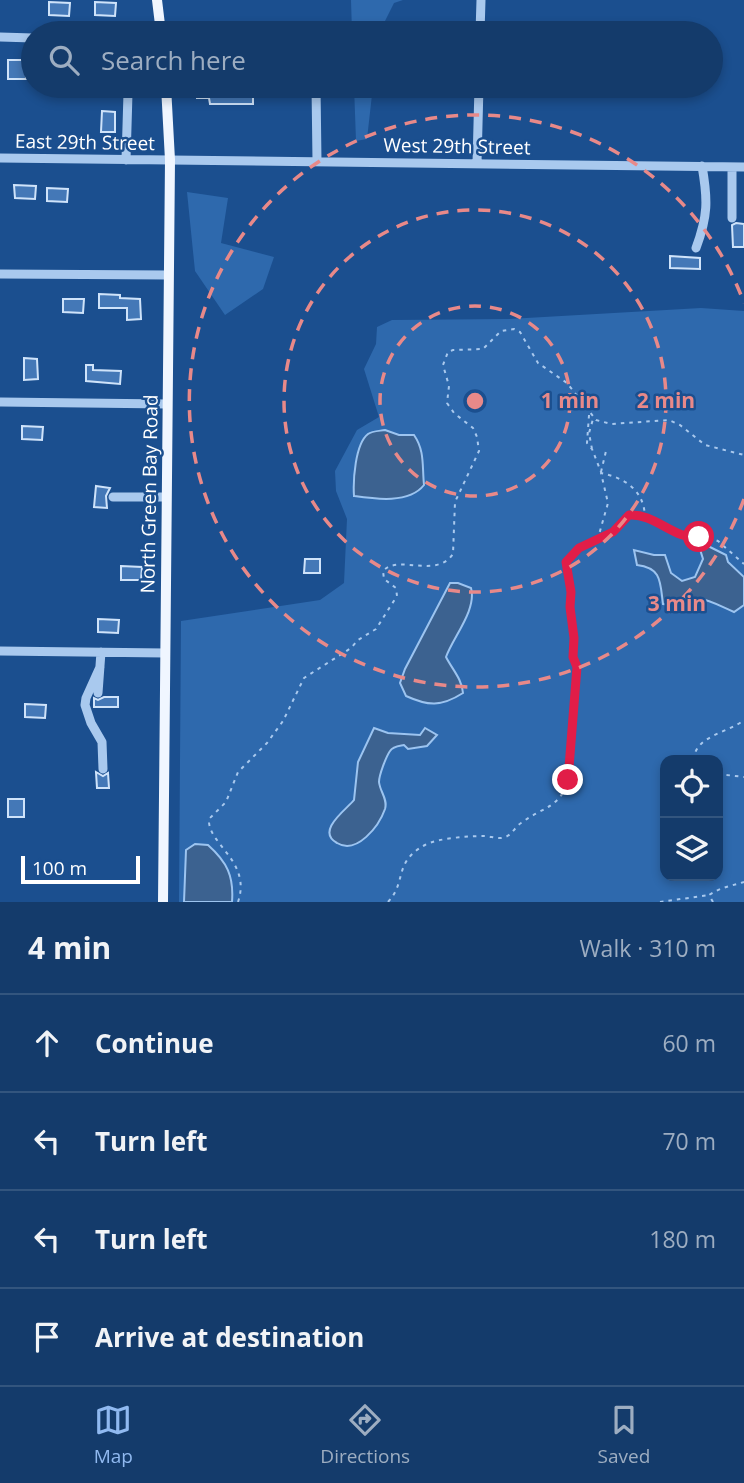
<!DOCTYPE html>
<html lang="en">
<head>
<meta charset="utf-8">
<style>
	:root { --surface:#143b6b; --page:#1d4271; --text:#f1f3f6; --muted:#9dadc1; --line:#33557e; --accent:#90b9f0 }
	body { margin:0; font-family:"Open Sans",sans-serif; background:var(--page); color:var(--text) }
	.controls { position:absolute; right:21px; bottom:21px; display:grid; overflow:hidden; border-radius:14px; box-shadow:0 4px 10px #0003 }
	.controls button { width:63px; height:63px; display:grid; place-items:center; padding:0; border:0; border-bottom:2px solid var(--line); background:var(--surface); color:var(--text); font:35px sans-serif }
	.scale { position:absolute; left:21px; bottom:18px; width:119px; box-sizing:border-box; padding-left:7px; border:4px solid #fff; border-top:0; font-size:19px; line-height:24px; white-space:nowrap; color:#fff; -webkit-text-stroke:5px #1b4f8f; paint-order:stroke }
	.stop { position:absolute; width:21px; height:21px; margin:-16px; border:5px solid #e11d48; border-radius:50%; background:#fff }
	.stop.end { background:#e11d48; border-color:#fff; box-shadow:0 2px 7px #0008 }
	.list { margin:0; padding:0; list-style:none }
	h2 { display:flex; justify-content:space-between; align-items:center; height:91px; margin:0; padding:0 28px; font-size:30px }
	h2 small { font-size:23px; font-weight:400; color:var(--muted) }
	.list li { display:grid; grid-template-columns:46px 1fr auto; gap:21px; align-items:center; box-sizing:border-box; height:98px; padding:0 28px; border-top:2px solid var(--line) }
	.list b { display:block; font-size:26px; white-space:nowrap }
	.list em { font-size:23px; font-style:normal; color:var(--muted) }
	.icon { flex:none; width:38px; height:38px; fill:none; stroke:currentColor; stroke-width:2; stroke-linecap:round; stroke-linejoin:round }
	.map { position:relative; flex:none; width:744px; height:902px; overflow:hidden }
	.search { position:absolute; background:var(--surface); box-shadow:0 4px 10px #0003; left:21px; right:21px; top:21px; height:77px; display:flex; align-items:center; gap:18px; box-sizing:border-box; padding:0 24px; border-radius:38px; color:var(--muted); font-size:26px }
	.sheet { height:483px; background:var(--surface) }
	nav { display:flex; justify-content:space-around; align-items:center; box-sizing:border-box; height:98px; border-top:2px solid var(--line); background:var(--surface); font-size:19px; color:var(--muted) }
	nav a { display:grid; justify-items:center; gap:4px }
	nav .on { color:var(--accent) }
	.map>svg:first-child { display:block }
	.green { fill:#2e69ad; fill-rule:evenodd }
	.water { fill:#3c6290; stroke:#9cc4f0; stroke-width:2 }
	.building { fill:#4478b7; stroke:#cfe3fa; stroke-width:2 }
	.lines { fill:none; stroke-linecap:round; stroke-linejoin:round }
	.path { stroke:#a9c9ee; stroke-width:2; stroke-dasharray:3.5 5; stroke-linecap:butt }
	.minor { stroke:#a9c9ee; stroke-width:9 }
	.major { stroke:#f0f6ff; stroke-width:10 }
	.route { stroke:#e11d48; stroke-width:9 }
	.ring { fill:none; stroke:#e88989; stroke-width:3.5; stroke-dasharray:12 9 }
	.labels { text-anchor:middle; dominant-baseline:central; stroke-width:5; stroke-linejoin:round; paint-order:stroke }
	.street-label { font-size:19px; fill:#fff; stroke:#1b4f8f }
	.centre { fill:#e88989; stroke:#1b4f8f; stroke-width:3.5 }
	.ring-label { font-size:21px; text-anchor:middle; font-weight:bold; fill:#e88989; stroke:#1b4f8f; stroke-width:5; stroke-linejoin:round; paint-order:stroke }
</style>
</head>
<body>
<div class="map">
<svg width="744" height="902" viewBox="0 0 744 902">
	<rect width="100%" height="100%" fill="#1b4f8f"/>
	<path class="green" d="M351 0H403L394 3 379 33H352Z
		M354 86H373L367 139 356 141Z
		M187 192 228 198 221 243 274 257 263 289 225 315 195 271Z
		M701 308 744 311V902H179L181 621 320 600 344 583 347 519 336 491 335 471 357 430 379 417 364 369 376 344 377 327 392 320 509 319ZM665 760H718V876H665Z"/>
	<path class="water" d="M385 430 399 435H414C425 451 422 466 424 485 409 504 375 499 354 496 353 481 355 444 368 434 372 431 379 431 385 430Z
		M704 544 726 555 728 562 744 577V605L734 612C713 603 694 590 673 605L663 604C660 582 662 568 637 565L634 550 654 555H665L671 573 682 581 695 577 703 559 699 546Z
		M450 583H458L471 588C477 610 453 637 446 657 452 669 462 679 463 693 441 707 428 706 406 696L400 683 405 669Z
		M374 728 388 733 420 735 425 728 437 735 427 746 408 749 404 745C399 746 393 746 390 751 386 757 379 775 379 782 380 792 388 799 385 809 379 826 357 855 337 843 315 831 347 809 354 800L358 762Z
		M195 844 208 845C227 862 234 876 232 902H184L186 850Z"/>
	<path class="building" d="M49 2 70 3 69 16 49 15Z
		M95 2 116 3 115 16 95 15Z
		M8 60H27L26 79H8Z
		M196 86H253V104H210L209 98H197Z
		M102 111 115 112V132H101Z
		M14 185 36 186 35 199 15 198Z
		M47 188 68 189 67 202 47 201Z
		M736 223 744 224V247H733L732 225Z
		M670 256 700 258V269L670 268Z
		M99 294 120 295V298L140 299 141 319 127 320V308H99Z
		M63 299H84L83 313 63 312Z
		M24 358 37 359 38 379 24 380Z
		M86 365H93V370L121 371 120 384 86 381Z
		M22 426 43 427 42 440 22 439Z
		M96 486 110 488 106 496 107 508 94 507Z
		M305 559H320V573H304Z
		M121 566 142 567 141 580H121Z
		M98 619 119 620 118 633 98 632Z
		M104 697H118V707H94V698L98 700Z
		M25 704 46 705 45 718 25 717Z
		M96 772 103 776 108 773 109 788H97Z
		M8 799H24V817H8Z"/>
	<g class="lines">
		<path class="path" d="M589 415 587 443 592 449 601 472
			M592 449 589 433 593 419
			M601 472 606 451
			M645 517 685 536 707 537 718 541 744 564
			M694 760C694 736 728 733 744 720
			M718 774 744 777
			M238 902C252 861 207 844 209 819L226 802 238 772 267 743 283 721 304 678 351 648 358 640 376 629 397 596 396 588 384 579 383 571C398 554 436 579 453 554L455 502 479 451 477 437 473 428 454 413 447 403 449 386 443 365 448 352 453 350 483 349 501 331 514 329 520 332 538 363 567 383 596 420 611 424 669 420 680 425 705 445 744 455
			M388 902C407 882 393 862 425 845 438 838 469 836 484 836 491 836 499 840 505 837 512 835 515 827 521 823 544 806 562 808 569 776L577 672 573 657 574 638 570 607 571 592 566 562 579 548 613 532 629 515 645 517C644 490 625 478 601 473L608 503 598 538
			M660 902 709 895
			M713 902 709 895C721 887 731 886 744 882"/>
		<path class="minor" d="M480 33 481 0
			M0 37 33 38
			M316 86 317 161
			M0 158 744 167
			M126 160 128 93
			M477 163 479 86
			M732 218V167
			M696 248C708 216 708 200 702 166
			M0 274 168 275
			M1 402 167 404
			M113 497H166
			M0 651 165 653
			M100 667 86 698 85 705 91 723 102 742 103 769
			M98 693 101 652"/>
		<path class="major" d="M157 0 161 33
			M163 902 170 160 166 86"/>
	</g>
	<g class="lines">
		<path class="route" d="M568 780 577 667 573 657 574 638 570 607 571 592 566 562 579 548 613 532 629 515C655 513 674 540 699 537"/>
	</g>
	<g class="ring">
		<circle cx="475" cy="401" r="95"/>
		<circle cx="475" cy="401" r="191"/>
		<path d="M744 499A286 286 0 1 1 744 303"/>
	</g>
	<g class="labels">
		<g class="street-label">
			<text transform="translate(85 142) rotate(1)">East 29th Street</text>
			<text transform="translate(457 146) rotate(1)">West 29th Street</text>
			<text transform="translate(149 494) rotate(-89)">North Green Bay Road</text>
		</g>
	</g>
	<circle cx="475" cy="401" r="10" class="centre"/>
	<g class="ring-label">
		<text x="570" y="408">1 min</text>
		<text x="666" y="408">2 min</text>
		<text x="677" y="611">3 min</text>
	</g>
</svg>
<div class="controls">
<button><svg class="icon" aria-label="locate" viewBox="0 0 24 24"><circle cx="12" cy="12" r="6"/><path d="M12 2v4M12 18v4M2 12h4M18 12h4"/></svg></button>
<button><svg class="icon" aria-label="layers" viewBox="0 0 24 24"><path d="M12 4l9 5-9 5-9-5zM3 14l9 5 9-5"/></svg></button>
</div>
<div class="scale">100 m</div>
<div class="stop" style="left:699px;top:537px"></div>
<div class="stop end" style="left:568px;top:780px"></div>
<div class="search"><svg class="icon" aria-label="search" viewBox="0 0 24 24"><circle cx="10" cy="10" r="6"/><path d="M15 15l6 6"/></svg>Search here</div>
</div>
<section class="sheet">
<h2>4 min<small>Walk · 310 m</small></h2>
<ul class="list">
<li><svg class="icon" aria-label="ahead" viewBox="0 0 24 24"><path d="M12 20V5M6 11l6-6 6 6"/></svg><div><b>Continue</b></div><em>60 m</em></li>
<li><svg class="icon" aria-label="left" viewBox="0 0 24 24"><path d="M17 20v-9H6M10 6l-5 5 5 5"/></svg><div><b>Turn left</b></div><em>70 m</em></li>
<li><svg class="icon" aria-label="left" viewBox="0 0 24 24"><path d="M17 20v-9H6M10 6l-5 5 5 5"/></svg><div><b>Turn left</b></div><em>180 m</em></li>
<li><svg class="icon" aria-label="arrive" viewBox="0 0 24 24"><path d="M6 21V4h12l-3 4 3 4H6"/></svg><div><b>Arrive at destination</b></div></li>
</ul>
</section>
<nav>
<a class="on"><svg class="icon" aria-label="map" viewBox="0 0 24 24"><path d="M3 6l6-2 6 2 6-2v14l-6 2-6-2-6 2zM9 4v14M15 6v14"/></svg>Map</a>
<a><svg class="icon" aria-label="directions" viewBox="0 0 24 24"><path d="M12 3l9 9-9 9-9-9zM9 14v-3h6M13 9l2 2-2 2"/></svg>Directions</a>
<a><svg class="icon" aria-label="saved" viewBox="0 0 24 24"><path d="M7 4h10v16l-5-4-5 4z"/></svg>Saved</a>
</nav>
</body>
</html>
